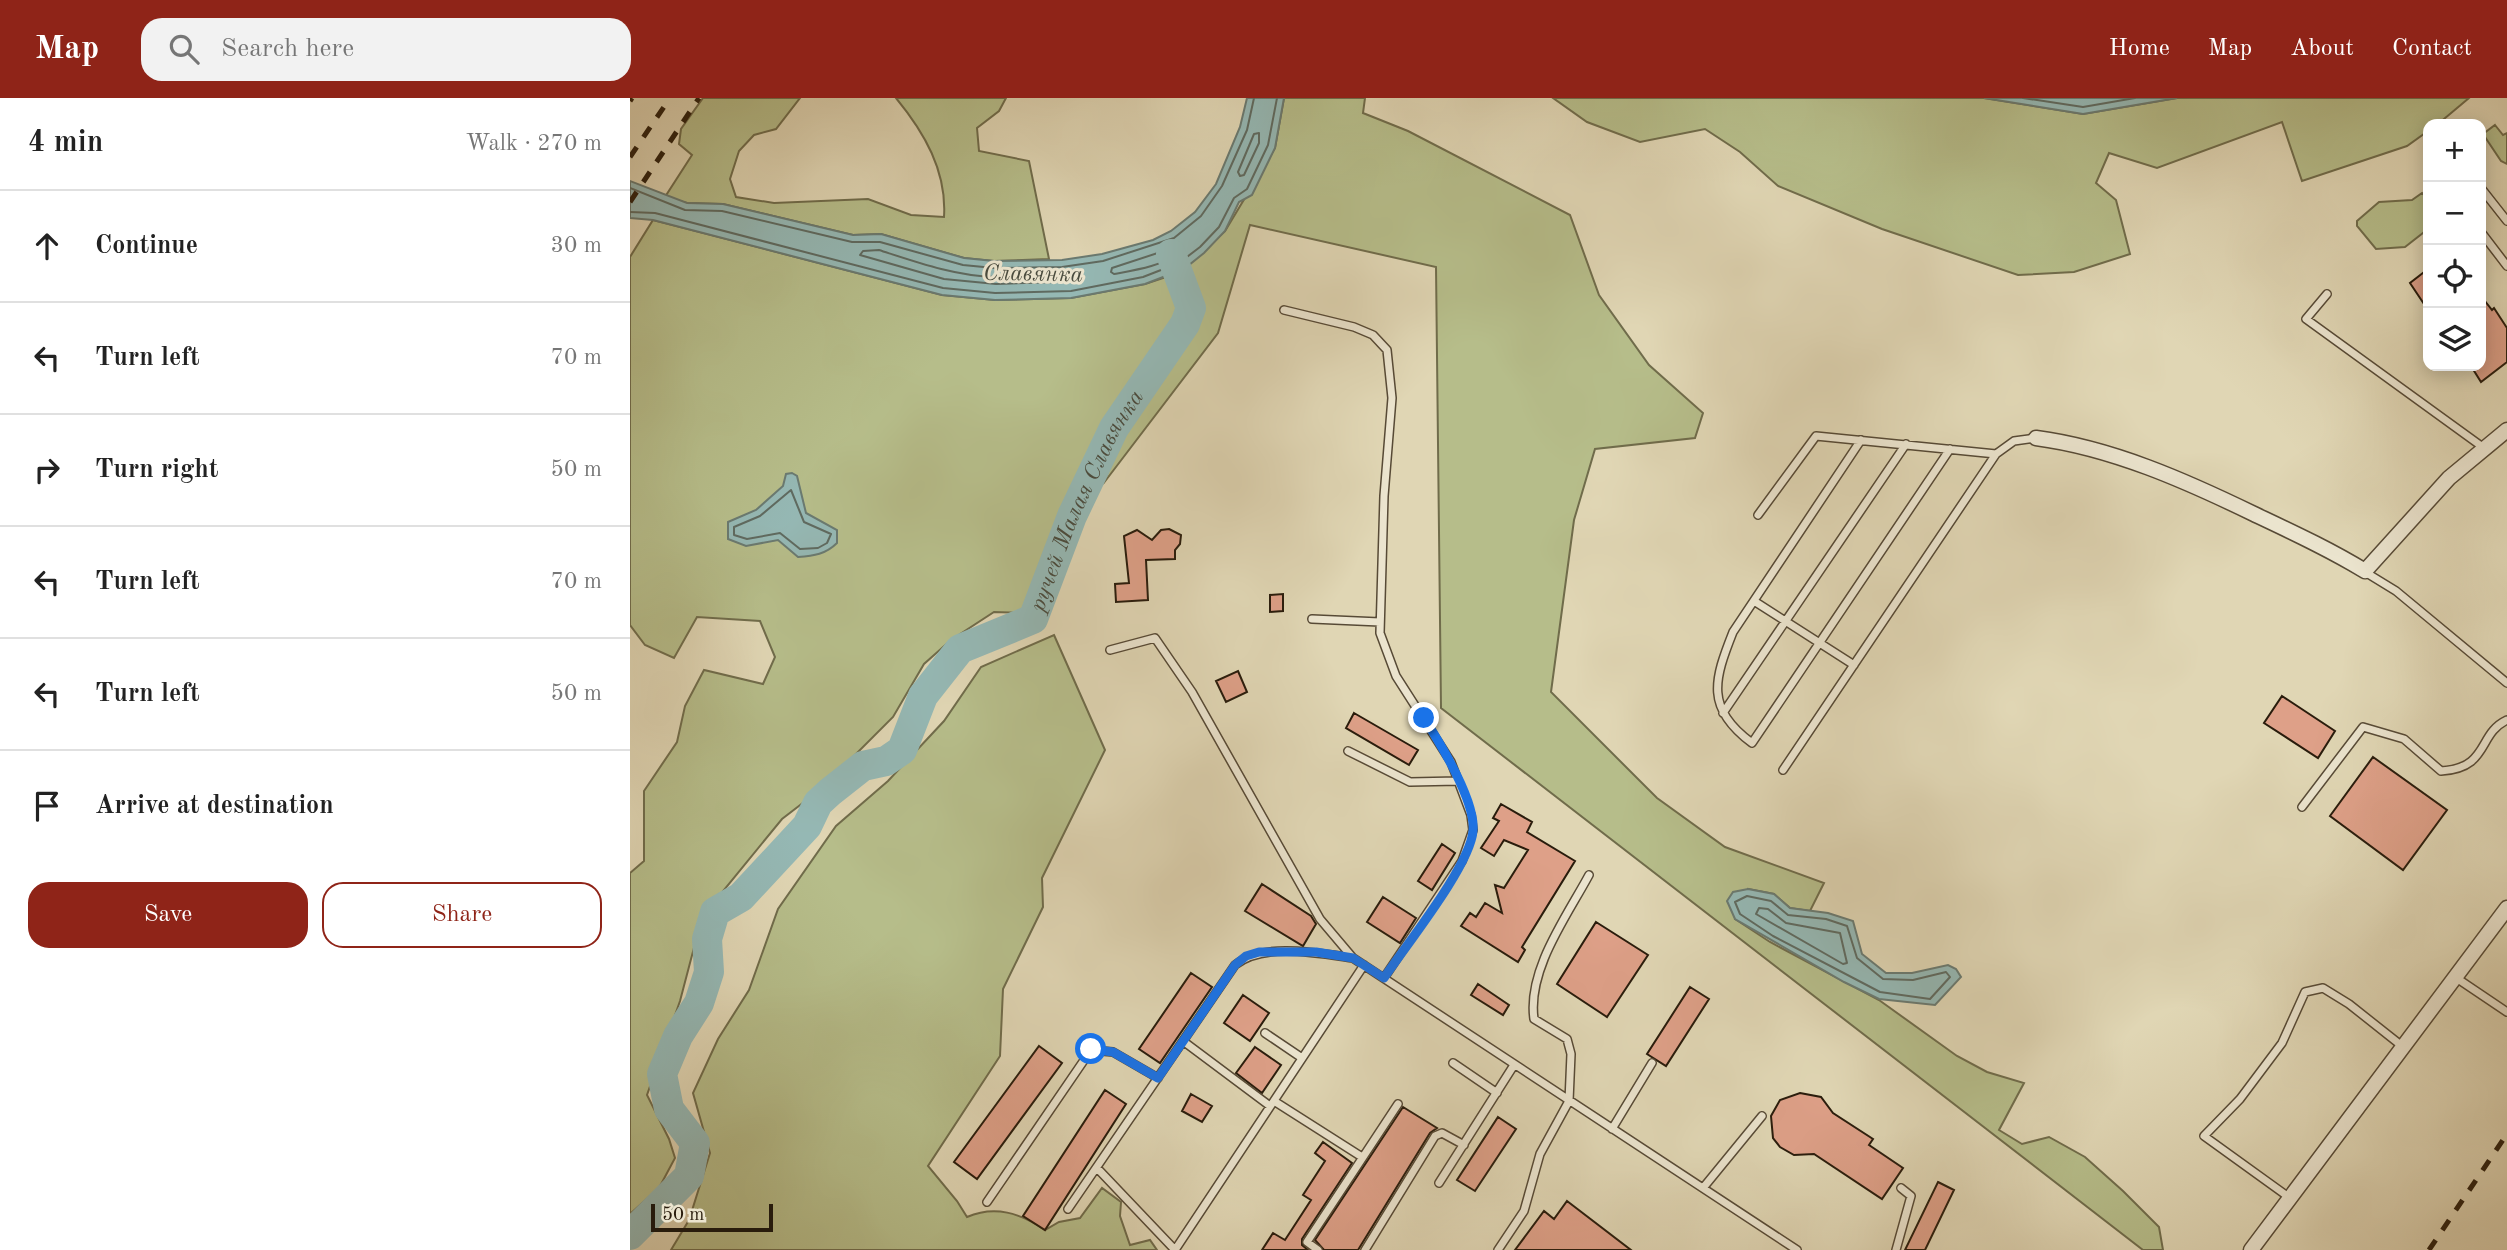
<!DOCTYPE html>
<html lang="en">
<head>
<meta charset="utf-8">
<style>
	:root { --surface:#fff; --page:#f2f2f2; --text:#222; --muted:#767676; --line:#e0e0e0; --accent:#8f2418 }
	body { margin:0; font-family:"Old Standard TT",serif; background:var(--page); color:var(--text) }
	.controls { position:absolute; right:21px; top:21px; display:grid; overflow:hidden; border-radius:14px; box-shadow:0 4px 18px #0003 }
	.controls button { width:63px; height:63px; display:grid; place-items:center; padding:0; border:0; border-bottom:2px solid var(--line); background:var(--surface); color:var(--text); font:35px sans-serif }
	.scale { position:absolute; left:21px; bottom:18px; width:122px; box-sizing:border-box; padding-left:7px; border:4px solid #291c0c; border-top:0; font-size:19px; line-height:24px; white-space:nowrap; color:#291c0c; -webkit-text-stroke:5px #ebe4ce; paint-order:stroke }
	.stop { position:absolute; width:21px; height:21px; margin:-16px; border:5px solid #1a73e8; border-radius:50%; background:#fff }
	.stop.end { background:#1a73e8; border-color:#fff; box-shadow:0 2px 7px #0008 }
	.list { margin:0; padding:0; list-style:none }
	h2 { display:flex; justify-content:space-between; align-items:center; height:91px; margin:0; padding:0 28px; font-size:30px }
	h2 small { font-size:23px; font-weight:400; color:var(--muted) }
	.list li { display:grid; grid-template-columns:46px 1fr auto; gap:21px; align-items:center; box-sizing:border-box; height:112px; padding:0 28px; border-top:2px solid var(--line) }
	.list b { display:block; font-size:26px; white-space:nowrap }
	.list em { font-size:23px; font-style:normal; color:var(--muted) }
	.actions { display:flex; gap:14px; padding:21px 28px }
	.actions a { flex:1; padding:16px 0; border:2px solid var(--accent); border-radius:21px; text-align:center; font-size:24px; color:var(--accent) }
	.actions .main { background:var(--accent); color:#fff }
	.icon { flex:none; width:38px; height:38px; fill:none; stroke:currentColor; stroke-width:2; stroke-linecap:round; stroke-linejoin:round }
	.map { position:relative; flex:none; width:1877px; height:1152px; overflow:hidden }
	header { display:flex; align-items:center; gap:42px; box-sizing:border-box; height:98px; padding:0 35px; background:var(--accent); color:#fff }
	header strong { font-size:33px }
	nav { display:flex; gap:38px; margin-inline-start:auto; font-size:24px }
	.search { width:490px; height:63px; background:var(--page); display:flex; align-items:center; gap:18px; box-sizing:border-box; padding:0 24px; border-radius:21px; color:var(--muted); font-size:26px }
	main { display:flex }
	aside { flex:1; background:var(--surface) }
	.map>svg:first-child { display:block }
	.green { fill:#b6bd8a; stroke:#706c4b; stroke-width:2 }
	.water { fill:#95b8b4; stroke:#6a7a71; stroke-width:2 }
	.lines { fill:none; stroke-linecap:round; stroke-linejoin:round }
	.shore { stroke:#5f6a60; stroke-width:2 }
	.river { stroke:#95b8b4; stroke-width:30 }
	.building { fill:#dea088; stroke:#291c0c; stroke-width:2 }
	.lane-casing { stroke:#574a36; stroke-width:10 }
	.street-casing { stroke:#574a36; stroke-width:17 }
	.lane { stroke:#ebe4ce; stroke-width:7 }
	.street { stroke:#ebe4ce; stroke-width:14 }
	.rail { stroke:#291c0c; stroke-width:5; stroke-dasharray:12 12; stroke-linecap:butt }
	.route { stroke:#1a73e8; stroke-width:9 }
	.labels { text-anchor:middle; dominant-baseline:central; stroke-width:6; stroke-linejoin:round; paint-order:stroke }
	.water-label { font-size:23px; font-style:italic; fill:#494b3e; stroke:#ebe4ce }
</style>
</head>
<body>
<header>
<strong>Map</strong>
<div class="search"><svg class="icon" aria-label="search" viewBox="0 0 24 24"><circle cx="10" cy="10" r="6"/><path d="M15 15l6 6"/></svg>Search here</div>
<nav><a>Home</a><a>Map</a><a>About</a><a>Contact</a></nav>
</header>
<main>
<aside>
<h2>4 min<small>Walk · 270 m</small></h2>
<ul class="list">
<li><svg class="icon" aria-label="ahead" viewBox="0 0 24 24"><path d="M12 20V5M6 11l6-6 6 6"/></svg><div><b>Continue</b></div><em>30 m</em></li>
<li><svg class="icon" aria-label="left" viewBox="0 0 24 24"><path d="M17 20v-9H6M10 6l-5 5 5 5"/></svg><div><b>Turn left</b></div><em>70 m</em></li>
<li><svg class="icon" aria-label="right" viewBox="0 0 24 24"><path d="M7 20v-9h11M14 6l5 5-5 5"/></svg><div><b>Turn right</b></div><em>50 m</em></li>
<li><svg class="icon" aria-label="left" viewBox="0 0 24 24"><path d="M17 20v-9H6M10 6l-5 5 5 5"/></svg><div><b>Turn left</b></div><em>70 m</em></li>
<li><svg class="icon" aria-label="left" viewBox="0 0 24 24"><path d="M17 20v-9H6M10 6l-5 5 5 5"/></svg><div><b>Turn left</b></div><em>50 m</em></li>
<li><svg class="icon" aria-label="arrive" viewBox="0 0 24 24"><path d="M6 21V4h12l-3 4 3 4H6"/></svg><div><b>Arrive at destination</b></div></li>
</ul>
<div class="actions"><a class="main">Save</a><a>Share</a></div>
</aside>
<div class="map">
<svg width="1877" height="1152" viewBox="0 0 1877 1152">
	<rect width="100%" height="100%" fill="#e0d6b4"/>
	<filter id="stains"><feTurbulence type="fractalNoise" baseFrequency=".00286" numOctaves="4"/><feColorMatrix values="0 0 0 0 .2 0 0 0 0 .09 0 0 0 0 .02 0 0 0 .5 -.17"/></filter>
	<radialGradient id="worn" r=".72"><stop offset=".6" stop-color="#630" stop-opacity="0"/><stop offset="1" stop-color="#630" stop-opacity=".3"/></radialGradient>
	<path class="green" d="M73 0H170L146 31 124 37 109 53 100 81 106 99 144 105 238 101 281 117 314 119C317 73 294 34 266 0H376L369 13 347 30 349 53 399 63 419 161 364 163 334 160 251 136 223 137 93 106 57 105 35 99 62 57 49 46 51 31Z
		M654 0H735L733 15 778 33 940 117 969 197 1019 267 1073 315 1065 340 965 351 944 422 921 594 1027 700 1095 749 1194 785 1180 813 1160 810 1144 796 1118 791 1105 821 1140 844 1249 902 1327 958 1357 974 1394 985 1369 1032 1392 1046 1419 1039 1455 1059 1493 1093 1529 1129 1533 1152H1513L811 610 806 169 620 127 588 235 473 386 494 334 535 267 561 232 566 208 554 171 595 133 645 50Z
		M923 0H1354L1453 16 1547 0H1839L1808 26H1798V33L1777 48 1672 83 1652 24 1527 70 1479 55 1466 85 1486 102 1500 156 1444 174 1388 177 1252 131 1148 88 1110 54 1075 31 1010 44 957 24Z
		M1865 27 1873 37 1877 35V66L1871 63 1853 36Z
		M1792 95 1798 101V131L1775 149 1746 151 1727 128V123L1749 104 1782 102Z
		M23 122 312 197 365 202 441 200 515 186 542 177 549 189 553 219 479 326 395 515 364 514 321 542 294 566 263 619 191 691 152 721 89 798 66 842 50 903 17 997 39 1041 45 1060 29 1090 0 1116V775L14 763V693L47 644 55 608 74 572 133 586 145 559 130 523 67 519 44 560 15 547 0 527V159Z
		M424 537 475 652 412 780 413 809 373 891 370 958 298 1068 327 1103 337 1119C365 1107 390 1115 415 1132L429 1124 450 1120 472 1090 491 1104 490 1118 500 1147 520 1142 527 1152H41L59 1122 80 1055 63 995 88 941 119 892 148 811 206 728 258 683 314 623 351 569Z"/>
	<path class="water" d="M617 0H654L645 50 622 97 609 104 595 133 574 155 554 171 515 186 441 200 365 202 312 197 23 122 0 120V83L57 105 93 106 223 137 251 136 334 160 364 163 432 162 472 156 523 142 541 133 565 114 586 86 610 29Z
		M1354 0H1547L1453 16Z
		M162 375 167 378 176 415 207 432V445C196 456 184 458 168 459L148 442 116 448 98 441V424L126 412 153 388 156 376Z
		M1118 791 1144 796 1160 810 1198 815 1223 823 1232 856 1256 875H1282L1318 867 1326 871 1331 879 1305 907 1249 901 1214 884 1105 821 1097 803 1103 794Z"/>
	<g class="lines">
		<path class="shore" d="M1393 0 1453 9 1505 0
			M629 35V45L614 77 610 78 608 74 624 36Z
			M0 90 55 112 92 113 222 144H250L333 167 364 170 432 169 473 163 544 140 571 118 592 88 617 32 624 0
			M0 114 25 115 313 190 365 195 441 193 513 179 549 165 570 149 589 129 604 100 617 91 638 47 647 0
			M546 149 550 154C533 168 506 172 484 176L481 174 482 170Z
			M249 152C286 164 325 178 365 179 387 179 409 175 430 178L432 182 429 184 366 186 314 181 230 157 233 153Z
			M161 392 174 424 201 436 197 445 188 450 170 451 150 435 117 441 104 437V429L130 418Z
			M1117 798 1141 803 1158 817 1196 821 1217 828 1227 860 1253 881 1283 882 1316 874 1320 879 1300 901 1250 894 1143 838 1110 816 1105 804Z
			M1129 810 1138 811 1156 825 1210 835 1217 865 1213 866 1126 816Z"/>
		<path class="river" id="s1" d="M0 1137 59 1078 65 1045 39 1011 32 976 48 938 69 905 79 874 77 841 85 814 111 799 177 728 188 705 200 694 233 668 256 663 272 652 293 598 330 551 403 521 442 418 484 330 555 226 561 210 541 156"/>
	</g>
	<path class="building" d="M1798 171V212L1780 185Z
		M1851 198 1862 212 1864 210 1877 230V264L1851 284 1841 268H1851Z
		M539 431 551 437 550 446 545 452V461L516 462 518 502 486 504 485 486 499 485 494 438 507 432 522 442 531 432Z
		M653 496V513L640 514V497Z
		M608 573 617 594 596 604 586 583Z
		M1652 598 1705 633 1688 660 1634 625Z
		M724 615 788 652 779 667 716 630Z
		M1743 659 1817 712 1773 772 1700 718Z
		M871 706 902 724 897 734 945 763 892 849 895 852 888 864 831 828 840 815 846 819 855 805 872 815 865 787 874 790 898 752 874 742 864 758 851 750 869 723 863 720Z
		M812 746 825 755 802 792 788 783Z
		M632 786 681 818 686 826 673 848 615 813Z
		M753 799 786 820 770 845 737 824Z
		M966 824 1018 857 977 919 927 886Z
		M561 875 582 889 530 965 509 951Z
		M848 886 879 907 873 917 841 897Z
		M1060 889 1079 901 1036 968 1017 956Z
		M613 897 639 915 620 943 594 925Z
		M409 948 432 965 347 1081 324 1064Z
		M625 949 651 967 632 995 606 975Z
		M475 992 496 1006 415 1132 393 1118Z
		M1170 995 1191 999 1203 1015 1243 1041 1239 1047 1273 1070 1252 1101 1184 1056 1164 1057 1150 1049 1143 1040 1141 1018 1150 1002Z
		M561 996 582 1008 572 1024 552 1013Z
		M773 1009 807 1030 800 1035 728 1152H694L685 1142Z
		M868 1019 886 1031 845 1093 827 1082Z
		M693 1044 722 1065 672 1141V1147L678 1152H632L643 1135 655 1142 681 1102 673 1097 695 1063 685 1055Z
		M1308 1084 1324 1092 1295 1152H1275Z
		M937 1103 1001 1152H885L914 1113 924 1121Z"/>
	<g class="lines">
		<defs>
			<path id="lane" d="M1851 90 1877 123
				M1851 134 1877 168
				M1697 196 1676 221 1854 350
				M654 212 724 229 743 237 757 252 762 300 754 398 750 535 766 578 821 664 841 717 843 732 832 763 754 880
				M1231 342 1103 534C1084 582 1075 610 1122 645L1320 351
				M1128 417 1186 338 1366 356
				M1735 474 1766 493 1877 585
				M1124 503 1224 567
				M682 521 750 524
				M480 552 525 540 562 594 690 821 723 860
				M1093 615 1276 346
				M718 653 780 684 828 683
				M1153 672 1366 356 1384 343 1406 340
				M1672 709 1733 629 1774 641 1811 673C1860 670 1847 636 1877 622
				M1825 879 1877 914
				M635 935 672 960
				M553 943 640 1008
				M823 965 867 995
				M644 1003 732 1059
				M982 1031 1022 965
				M467 1070 545 1152 734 867
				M809 1085 884 967
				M1073 1090 1132 1018
				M1660 1100 1574 1038 1610 1001 1652 945 1675 894 1693 890 1719 906 1772 948
				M357 1104 461 952 483 954 528 980
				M438 1111 605 867C633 844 688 855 723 860L1167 1152
				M688 1152 677 1144 768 1006
				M735 1152 805 1038 812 1035 834 1047
				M868 1152 894 1113 910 1056 939 1003 941 956 937 941 904 921C897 872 937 818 959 777
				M1266 1152 1281 1098 1271 1090"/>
			<path id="street" d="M1406 340C1482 350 1556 383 1624 416 1662 434 1699 451 1735 473L1819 380 1877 332
				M1621 1152 1877 810"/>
		</defs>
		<use href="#lane" class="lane-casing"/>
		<use href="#street" class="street-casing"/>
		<use href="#lane" class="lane"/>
		<use href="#street" class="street"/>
		<path class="rail" d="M0 3 2 0
			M0 59 40 0
			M0 104 69 0
			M1799 1152 1877 1036"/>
	</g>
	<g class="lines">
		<path class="route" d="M461 951 483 954 528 980 605 867 616 858 629 854H686L723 860 754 880C776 847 840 768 843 733 846 704 810 645 794 620"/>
	</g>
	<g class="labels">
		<g class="water-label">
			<text transform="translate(403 176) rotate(1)">Славянка</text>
			<text stroke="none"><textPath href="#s1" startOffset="950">ручей Малая Славянка</textPath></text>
		</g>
	</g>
	<rect width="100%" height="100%" filter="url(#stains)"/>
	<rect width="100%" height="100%" fill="url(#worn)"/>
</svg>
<div class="controls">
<button>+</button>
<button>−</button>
<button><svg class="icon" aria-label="locate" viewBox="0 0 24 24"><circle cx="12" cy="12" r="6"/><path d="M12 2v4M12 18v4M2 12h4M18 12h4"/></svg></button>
<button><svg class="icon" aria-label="layers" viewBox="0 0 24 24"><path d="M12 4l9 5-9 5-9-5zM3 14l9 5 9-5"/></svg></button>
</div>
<div class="scale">50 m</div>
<div class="stop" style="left:461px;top:951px"></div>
<div class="stop end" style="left:794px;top:620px"></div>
</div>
</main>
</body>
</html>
